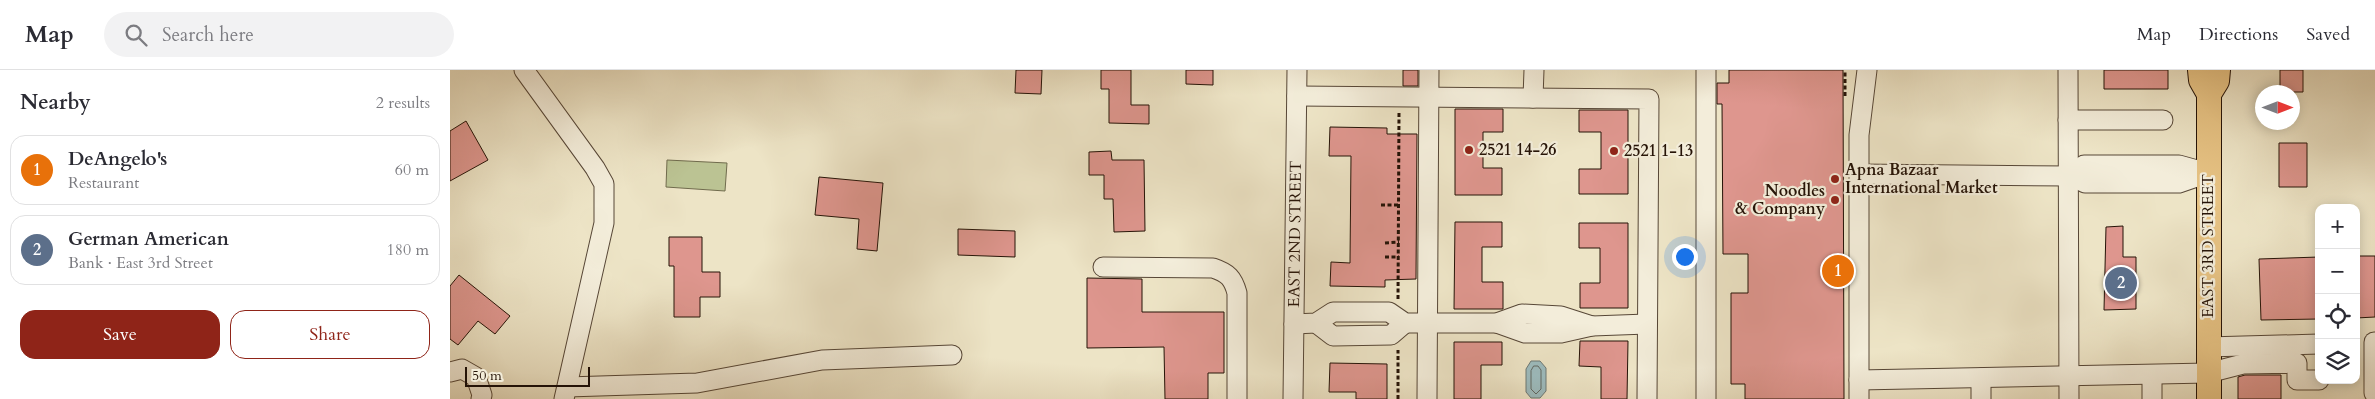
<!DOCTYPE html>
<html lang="en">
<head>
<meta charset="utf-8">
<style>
	:root { --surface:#fff; --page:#f2f2f3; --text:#2b2b33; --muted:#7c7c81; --line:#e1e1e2; --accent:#8f2418 }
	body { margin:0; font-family:Cardo,serif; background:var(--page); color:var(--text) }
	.controls { position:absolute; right:15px; bottom:15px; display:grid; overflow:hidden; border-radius:10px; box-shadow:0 2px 12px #0003 }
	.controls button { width:45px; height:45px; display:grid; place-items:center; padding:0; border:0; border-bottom:1px solid var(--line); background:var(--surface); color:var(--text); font:25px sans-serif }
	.compass { position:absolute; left:1805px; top:15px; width:45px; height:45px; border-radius:50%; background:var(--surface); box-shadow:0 2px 12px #0003; rotate:90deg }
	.scale { position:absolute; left:15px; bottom:12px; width:125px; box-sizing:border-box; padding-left:5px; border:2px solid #251307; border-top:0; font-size:14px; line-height:18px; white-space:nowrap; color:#251307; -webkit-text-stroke:4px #f3edda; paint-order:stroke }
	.you { position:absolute; left:1234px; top:186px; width:18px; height:18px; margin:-12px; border:4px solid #fff; border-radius:50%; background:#1a73e8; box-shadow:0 0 0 8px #1a73e833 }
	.badge { display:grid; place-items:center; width:32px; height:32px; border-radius:50%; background:var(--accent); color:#fff; font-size:16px; font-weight:700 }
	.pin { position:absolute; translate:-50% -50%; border:2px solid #fff; box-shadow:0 1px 5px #0006 }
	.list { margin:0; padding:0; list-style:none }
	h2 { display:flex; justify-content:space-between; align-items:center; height:65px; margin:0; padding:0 20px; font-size:21px }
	h2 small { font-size:16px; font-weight:400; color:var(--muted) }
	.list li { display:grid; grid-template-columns:32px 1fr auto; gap:15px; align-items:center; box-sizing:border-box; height:70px; margin:0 10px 10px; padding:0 10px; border:1px solid var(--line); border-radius:15px }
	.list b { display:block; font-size:19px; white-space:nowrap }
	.list p { margin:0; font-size:16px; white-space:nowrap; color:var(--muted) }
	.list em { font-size:16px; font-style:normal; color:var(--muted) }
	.actions { display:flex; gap:10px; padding:15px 20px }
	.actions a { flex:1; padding:11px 0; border:1px solid var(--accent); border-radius:15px; text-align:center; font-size:18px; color:var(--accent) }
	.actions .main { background:var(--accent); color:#fff }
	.icon { flex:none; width:28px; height:28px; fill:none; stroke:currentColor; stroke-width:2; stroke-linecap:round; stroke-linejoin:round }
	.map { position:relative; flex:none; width:1925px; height:329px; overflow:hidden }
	header { display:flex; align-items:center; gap:30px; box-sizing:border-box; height:70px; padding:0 25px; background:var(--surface); border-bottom:1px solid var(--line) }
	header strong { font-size:24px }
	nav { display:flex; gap:28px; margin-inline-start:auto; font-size:18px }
	.search { width:350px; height:45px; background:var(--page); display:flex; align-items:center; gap:12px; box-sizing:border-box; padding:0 18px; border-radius:28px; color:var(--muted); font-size:19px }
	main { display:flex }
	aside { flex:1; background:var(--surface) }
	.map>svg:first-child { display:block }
	.pitch { fill:#bbc393; stroke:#706b4d }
	.water { fill:#9dbcbf; stroke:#6d7875 }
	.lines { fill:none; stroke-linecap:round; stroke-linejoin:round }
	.shore { stroke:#616863; stroke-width:1 }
	.building { fill:#de968e; stroke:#251307 }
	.minor-casing { stroke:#574737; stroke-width:21 }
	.major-casing { stroke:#251307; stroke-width:26 }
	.path { stroke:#251307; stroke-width:3; stroke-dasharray:4 2.5; stroke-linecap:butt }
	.minor { stroke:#f3edda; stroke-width:19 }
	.major { stroke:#e6c283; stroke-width:24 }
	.poi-dot { fill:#8f2418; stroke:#f3edda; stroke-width:2 }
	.labels { text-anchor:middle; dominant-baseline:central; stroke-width:4.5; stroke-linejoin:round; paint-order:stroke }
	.poi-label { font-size:16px; font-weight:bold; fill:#251307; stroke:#f3edda; text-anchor:start }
	.street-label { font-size:16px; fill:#251307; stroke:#f3edda }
</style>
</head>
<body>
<header>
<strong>Map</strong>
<div class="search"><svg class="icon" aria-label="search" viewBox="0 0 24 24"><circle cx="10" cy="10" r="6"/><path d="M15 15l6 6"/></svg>Search here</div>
<nav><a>Map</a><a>Directions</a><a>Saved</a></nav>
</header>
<main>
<aside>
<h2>Nearby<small>2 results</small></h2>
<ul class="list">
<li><span class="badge" style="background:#e8710a">1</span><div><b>DeAngelo's</b><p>Restaurant</p></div><em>60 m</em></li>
<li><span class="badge" style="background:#5c6f8a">2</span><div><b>German American</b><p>Bank · East 3rd Street</p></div><em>180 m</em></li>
</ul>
<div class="actions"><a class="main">Save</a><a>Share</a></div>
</aside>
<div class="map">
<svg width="1925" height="329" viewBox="0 0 1925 329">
	<rect width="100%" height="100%" fill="#ede4c6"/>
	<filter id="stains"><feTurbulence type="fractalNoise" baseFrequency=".004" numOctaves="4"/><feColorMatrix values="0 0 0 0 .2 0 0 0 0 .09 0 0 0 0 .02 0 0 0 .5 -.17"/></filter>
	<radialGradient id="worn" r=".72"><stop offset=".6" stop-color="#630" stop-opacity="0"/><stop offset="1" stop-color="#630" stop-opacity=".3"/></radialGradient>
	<path class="pitch" d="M217 90 277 93 275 121 216 117Z"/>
	<path class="water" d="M1081 291H1090L1096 298V321L1090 328H1081L1076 322V299Z"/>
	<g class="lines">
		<path class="shore" d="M1084 296H1088L1091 300V319L1086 324 1081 319V301Z"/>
	</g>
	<path class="building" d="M566 0H592L591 24 565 23Z
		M651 0H681V35H699V54L659 53V19H651Z
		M736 0H763V15L736 14Z
		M953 0H968V16H953Z
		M1279 0H1393L1394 329H1295V314H1281V223H1298V184H1273L1272 34H1267V13H1279Z
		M1654 0H1718V19H1654Z
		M1830 0H1853V22H1830Z
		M1005 39H1053V62H1033V98H1052V125H1005Z
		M1129 40H1178V124H1129V99H1151V62H1129Z
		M16 51 38 90 0 111V61Z
		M880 57 937 58V64H967L966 209 935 210V217L880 216 881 192 900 193 901 86H879Z
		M1829 73H1857V117H1829Z
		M661 81 662 90H694L695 161 664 162 663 129H654V105H639V82Z
		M369 107 433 113 427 181 407 179 409 149 365 145Z
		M1005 152H1052V177H1032V212H1053V239H1004Z
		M1129 153H1178V238H1130V213H1150V178H1129Z
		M1673 156V187H1686V239L1654 240 1656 157Z
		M508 159 565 161V187L508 185Z
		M219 167H252V202H270V227H250V247H224V196H219Z
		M1906 186H1925V247L1906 248Z
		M1869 187V249L1811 250 1809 189Z
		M9 205 60 246 45 264 28 251 8 275 0 269V216Z
		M637 208 692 209V242H774V303H758V329H715L714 277 637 278Z
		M1130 271H1178L1177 329H1151V297L1129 296Z
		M1004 272H1052V295H1031V329H1004Z
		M880 293 937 294V329H906V322H879Z
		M1795 305H1831V329H1788V307Z"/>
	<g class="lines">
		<defs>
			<g id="minor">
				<path d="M74 0 145 98 154 114V153L114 329"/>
				<path d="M1256 0V329"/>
				<path d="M1618 0 1619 329"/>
				<path d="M847 26 1199 29 1197 329"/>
				<path d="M1083 28 1084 0"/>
				<path d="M1618 50H1713"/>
				<path d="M1409 104 1620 106 1635 113H1729L1758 103"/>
				<path d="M1620 106 1634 95H1729L1758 103"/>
				<path d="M653 197 763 198C778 203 783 208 787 223V329"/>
				<path d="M866 253 883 266 941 265 955 253"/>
				<path d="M1047 253 1075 263H1111L1142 256 1197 254"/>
				<path d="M844 254 866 253 883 242H939L955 253H1047L1072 244 1111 246 1142 256"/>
				<path d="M1924 272V323"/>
				<path d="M1757 277 1869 274"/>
				<path d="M0 302 12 299 26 307 32 325 31 329"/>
				<path d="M1531 308V329"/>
				<path d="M1409 310 1758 303 1793 294 1847 293V310H1869"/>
				<path d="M117 317 247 313 372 290 502 285"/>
				<path id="s1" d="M843 329 847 0"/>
				<path d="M977 329 979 0"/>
				<path d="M1409 329V65L1417 0"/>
				<path d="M1702 329V305"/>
			</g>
			<path id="major" d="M1750 0 1751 10 1759 24
				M1759 329V24L1767 11 1768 0"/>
		</defs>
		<use href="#minor" class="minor-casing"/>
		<use href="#major" class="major-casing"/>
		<path class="path" d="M1395 26V0
			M931 135H949
			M935 173 949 172
			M935 187H949
			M948 229 949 43
			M948 329V280"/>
		<use href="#minor" class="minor"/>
		<use href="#major" class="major"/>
	</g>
	<g class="poi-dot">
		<circle cx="1019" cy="80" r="5"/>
		<circle cx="1164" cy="81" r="5"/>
		<circle cx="1385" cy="109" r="5"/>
		<circle cx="1385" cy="130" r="5"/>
	</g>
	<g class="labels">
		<g class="poi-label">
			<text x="1029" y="80">2521 14-26</text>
			<text x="1174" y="81">2521 1-13</text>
			<text x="1395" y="100">Apna Bazaar<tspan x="1395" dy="18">International Market</tspan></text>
			<text x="1375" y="121" text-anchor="end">Noodles<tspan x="1375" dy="18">&amp; Company</tspan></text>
		</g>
		<g class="street-label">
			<text stroke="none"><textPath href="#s1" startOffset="165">EAST 2ND STREET</textPath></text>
			<text transform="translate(1758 176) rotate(-90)">EAST 3RD STREET</text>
		</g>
	</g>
	<rect width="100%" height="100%" filter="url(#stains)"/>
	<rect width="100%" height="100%" fill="url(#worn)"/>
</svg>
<div class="controls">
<button>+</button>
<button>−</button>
<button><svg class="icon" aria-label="locate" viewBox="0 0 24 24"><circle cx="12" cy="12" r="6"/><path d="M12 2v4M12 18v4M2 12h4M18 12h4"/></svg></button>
<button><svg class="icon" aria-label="layers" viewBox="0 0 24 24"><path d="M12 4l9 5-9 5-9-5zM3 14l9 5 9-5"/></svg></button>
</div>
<svg class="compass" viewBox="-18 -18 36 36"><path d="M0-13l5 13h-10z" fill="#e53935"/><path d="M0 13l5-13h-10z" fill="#7c7c81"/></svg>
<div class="scale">50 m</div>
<div class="you"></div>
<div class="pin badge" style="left:1388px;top:201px;background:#e8710a">1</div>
<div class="pin badge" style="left:1671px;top:213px;background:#5c6f8a">2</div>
</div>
</main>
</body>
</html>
